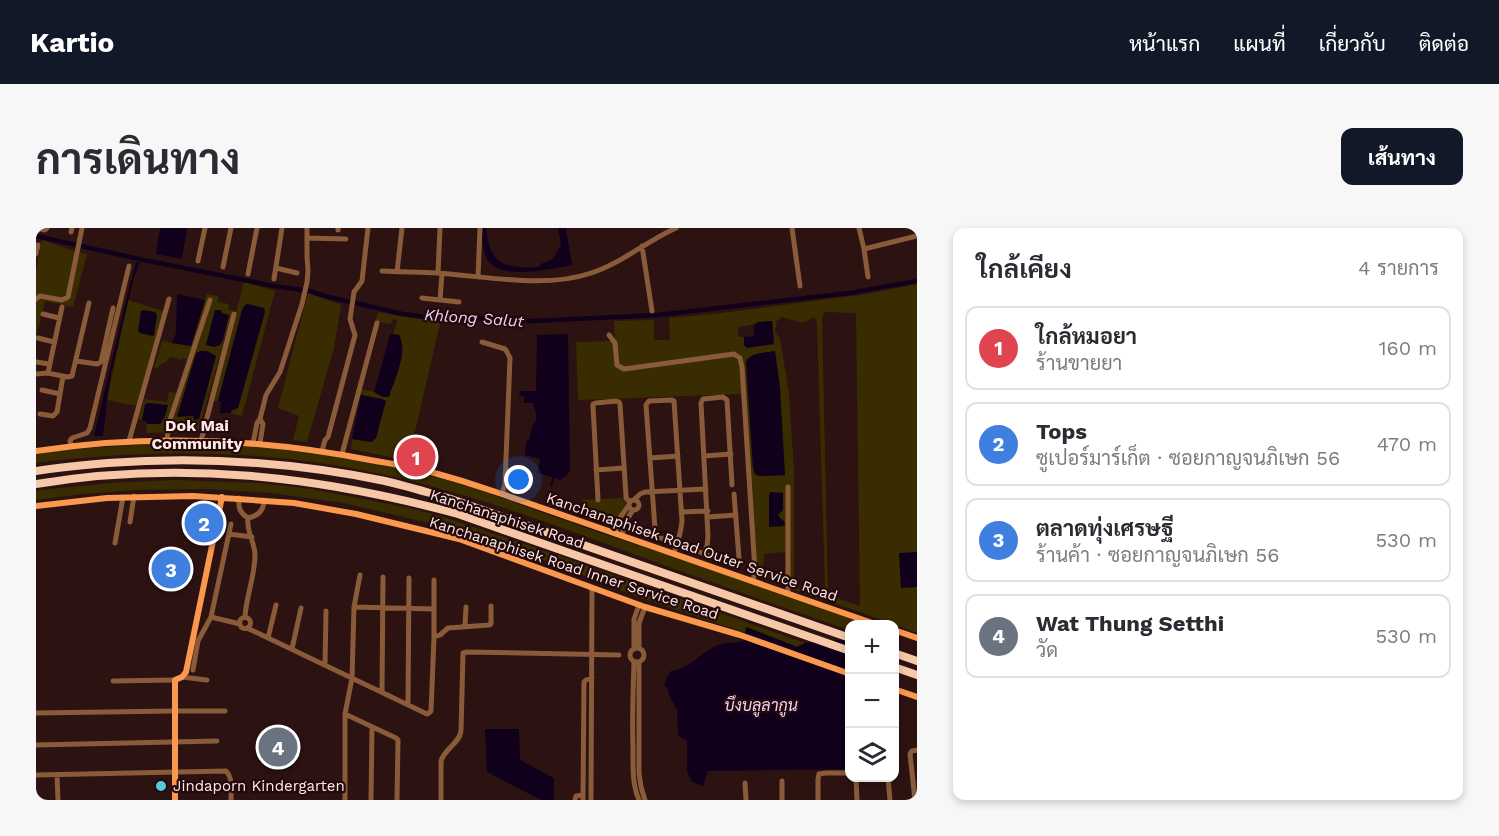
<!DOCTYPE html>
<html lang="th">
<head>
<meta charset="utf-8">
<style>
	:root { --surface:#fff; --page:#f7f7f7; --text:#2b2b33; --muted:#7c7c81; --line:#e1e1e2; --accent:#111827 }
	body { margin:0; font-family:"Work Sans",Sarabun,sans-serif; background:var(--page); color:var(--text) }
	.controls { position:absolute; right:18px; bottom:18px; display:grid; overflow:hidden; border-radius:12px; box-shadow:0 3px 9px #0003 }
	.controls button { width:54px; height:54px; display:grid; place-items:center; padding:0; border:0; border-bottom:2px solid var(--line); background:var(--surface); color:var(--text); font:30px sans-serif }
	.you { position:absolute; left:483px; top:252px; width:21px; height:21px; margin:-15px; border:4px solid #fff; border-radius:50%; background:#1a73e8; box-shadow:0 0 0 9px #1a73e833 }
	.badge { display:grid; place-items:center; width:39px; height:39px; border-radius:50%; background:var(--accent); color:#fff; font-size:20px; font-weight:700 }
	.pin { position:absolute; translate:-50% -50%; border:3px solid #fff; box-shadow:0 2px 6px #0006 }
	.list { margin:0; padding:0; list-style:none }
	h2 { display:flex; justify-content:space-between; align-items:center; height:78px; margin:0; padding:0 24px; font-size:26px }
	h2 small { font-size:20px; font-weight:400; color:var(--muted) }
	.list li { display:grid; grid-template-columns:39px 1fr auto; gap:18px; align-items:center; box-sizing:border-box; height:84px; margin:0 12px 12px; padding:0 12px; border:2px solid var(--line); border-radius:12px }
	.list b { display:block; font-size:22px; white-space:nowrap }
	.list p { margin:0; font-size:20px; white-space:nowrap; color:var(--muted) }
	.list em { font-size:20px; font-style:normal; color:var(--muted) }
	.icon { flex:none; width:33px; height:33px; fill:none; stroke:currentColor; stroke-width:2; stroke-linecap:round; stroke-linejoin:round }
	.map { position:relative; flex:none; width:881px; height:572px; overflow:hidden; border-radius:12px }
	header { display:flex; align-items:center; gap:36px; box-sizing:border-box; height:84px; padding:0 30px; background:var(--accent); color:#fff }
	header strong { font-size:28px }
	nav { display:flex; gap:33px; margin-inline-start:auto; font-size:21px }
	.intro { display:flex; align-items:center; justify-content:space-between; box-sizing:border-box; height:144px; padding:0 36px }
	h1 { margin:0; font-size:42px }
	.button { padding:15px 27px; border-radius:12px; background:var(--accent); color:#fff; font-size:21px; font-weight:700 }
	main { display:flex; gap:36px; padding:0 36px }
	aside { flex:1; background:var(--surface); border-radius:12px; box-shadow:0 3px 9px #0003 }
	.map>svg:first-child { display:block }
	.green { fill:#392c00; fill-rule:evenodd }
	.water { fill:#11001b }
	.lines { fill:none; stroke-linecap:round; stroke-linejoin:round }
	.canal { stroke:#11001b; stroke-width:4.5 }
	.minor { stroke:#895b39; stroke-width:5 }
	.major { stroke:#fa994e; stroke-width:6 }
	.highway { stroke:#f7c8a8; stroke-width:8 }
	.poi-dot { fill:#53cbdb; stroke:#230909; stroke-width:2 }
	.labels { text-anchor:middle; dominant-baseline:central; stroke-width:4.5; stroke-linejoin:round; paint-order:stroke }
	.street-label { font-size:15px; fill:#fde9e8; stroke:#230909 }
	.poi-label { font-size:15px; fill:#fde9e8; stroke:#230909; text-anchor:start }
	.water-label { font-size:16px; font-style:italic; fill:#ead3f9; stroke:#230909 }
	.neighbourhood-label { font-size:16px; font-weight:bold; fill:#fde9e8; stroke:#230909 }
</style>
</head>
<body>
<header>
<strong>Kartio</strong>
<nav><a>หน้าแรก</a><a>แผนที่</a><a>เกี่ยวกับ</a><a>ติดต่อ</a></nav>
</header>
<div class="intro"><h1>การเดินทาง</h1><a class="button">เส้นทาง</a></div>
<main>
<div class="map">
<svg width="881" height="572" viewBox="0 0 881 572">
	<rect width="100%" height="100%" fill="#2d1212"/>
	<path class="green" d="M6 12 35 22 51 26 37 79 9 73 0 110V42Z
		M208 54 239 63 206 188 195 185V183L206 82 182 173H177Z
		M881 56V405L824 384 750 359 749 324 728 326 727 343 721 342 705 166 542 172 540 114 579 113 578 93 618 92V112H634L633 90C695 85 756 75 817 68H820ZM789 84 820 85 824 378 798 369 792 363 786 90ZM746 89 766 95 779 89 781 96 789 361C782 369 769 362 759 360L758 356V243L753 165 744 111 739 104 741 92ZM736 93 738 116 708 117V109H702V99C714 98 724 94 736 93ZM739 123 749 247 723 248 719 246 717 240 710 133 717 127Z
		M272 65 305 77 298 120 271 214 257 212 263 188 242 180Z
		M171 66 182 68V74L193 76 192 82H197L162 204 110 205 111 196H125L129 188 131 178 110 176 106 192 102 191 108 171 131 174 133 164 140 165 151 131 146 130 145 132 135 129 132 130 130 134 125 136 121 140 118 139 126 113 155 118ZM165 123H171L180 128 157 188H141Z
		M92 72 127 83 101 178 71 172Z
		M342 84 376 90 396 92 404 96 374 225V233L315 221 316 211 336 214 346 171 325 167 326 161 338 164 347 169 364 107 357 106 362 92 356 91 355 96 339 93Z
		M132 215 202 217 249 221 319 231 381 244 437 260 567 306 694 347 834 396 814 397 813 402C753 381 693 361 633 339 525 299 417 257 303 238 203 221 101 222 0 235V226C43 219 88 218 132 215Z
		M140 252 222 255 276 261 373 280 404 288 515 325 769 415 761 419 711 399 710 405 599 368 508 332 406 298 307 275 235 265 168 261 101 262 48 266 0 272V263L5 262 72 255Z
		M586 270 591 275C589 282 582 290 578 297L546 287V272Z"/>
	<path class="water" d="M124 0H151L146 31 120 26Z
		M446 0H450C454 36 467 41 502 39L505 36 517 31 525 16 522 0H530L536 37C515 41 461 54 450 29 446 20 446 9 446 0Z
		M100 34H104L98 49 75 146 71 172 67 208H58L94 56Z
		M141 66 169 72 155 118 136 115 140 105Z
		M212 76 228 80 229 84 202 180 195 183V185H184L185 174 182 173 206 82 209 77Z
		M107 82 119 84 121 87 118 107 117 108 104 105 102 103 105 83Z
		M179 82H185L186 85 193 87 187 112 184 117 178 119 170 117Z
		M736 93 738 116 711 120 708 117V109L718 108V97L722 94Z
		M357 106 363 107C373 124 358 152 353 169H347L338 164 354 107Z
		M532 106 534 243 530 248 524 252 518 250 516 259 514 258 516 249 501 245 504 231 489 227 490 213 494 211 495 201 500 192V185L497 175H488V169L484 168 483 166 485 163H500L501 107Z
		M165 123H171L180 128 163 191 158 192 157 188 141 189 160 125Z
		M739 123 744 159 749 247 723 248 719 246 717 240 710 133C716 124 729 125 739 123Z
		M325 167 346 171 350 173 340 210 336 214 316 211Z
		M114 175 132 177 129 188 124 196H111L110 193 106 192 109 176Z
		M734 264 747 265V282L742 287 744 290 748 293 749 296 747 298 733 299V267Z
		M881 324V359L865 360 863 325Z
		M710 399 761 419 769 415 813 411V541L672 543 667 558 656 554 651 543V513L642 507 641 482 633 467 632 460 628 458 631 449 635 443C656 440 663 425 680 418 689 414 699 415 708 413Z
		M449 501H483L484 532 518 550V572H505L451 544Z"/>
	<g class="lines">
		<path class="canal" d="M0 8 103 31 238 58 273 63 293 69 367 86 405 91 443 90 498 93 622 87 813 65 881 53"/>
		<path class="minor" d="M0 0 9 2 11 0
			M756 0 764 58
			M823 0 828 21 881 8
			M302 2V0
			M35 4 36 0
			M271 10 310 11
			M606 18 616 83
			M828 21 832 49
			M0 26 2 17
			M162 33 169 0
			M187 39 195 0
			M240 40 261 45
			M346 43C364 44 382 44 401 45 449 48 509 61 555 45 586 35 611 13 640 0
			M361 44 366 0
			M402 45 404 0
			M212 46 221 0
			M442 49 444 0
			M238 51 246 0
			M386 70 423 74
			M0 71 4 68 26 72 32 69 46 0
			M404 72 406 46
			M7 86 23 90
			M573 107 579 115 581 137 588 141 698 126 704 130 706 139 719 343 717 353
			M2 110 18 114
			M446 114 469 121 471 124 474 130 469 256 466 266
			M40 133 61 136 65 134 77 80
			M0 134 13 136
			M12 145 26 79
			M0 146 12 145 31 149 36 148 53 75
			M6 162 24 166
			M4 186 17 188 21 184 27 148
			M131 212 133 195 174 72
			M93 213 133 71
			M165 213 198 86
			M217 215 221 195 224 191 230 167 244 144 266 76 271 54 272 43 271 28V0
			M224 215 227 196 224 191
			M35 218 34 213 36 210 51 205 54 200 93 38
			M286 223 289 212 292 209 319 107 314 91 318 64 326 53 332 0
			M306 226 341 95
			M668 228 695 226
			M614 230 642 228
			M560 242 588 240
			M203 270C202 280 204 285 212 290 222 288 228 283 228 272
			M593 277a5 5 0 1 1 10 0a5 5 0 1 1-10 0Z
			M562 272 557 178V176L560 175 580 173 583 174 584 176 590 268V270L594 274
			M598 272 604 266 609 264 670 261
			M645 284 672 283
			M672 289 700 287
			M94 294 98 268
			M193 306 216 309
			M579 306 583 291 593 277
			M586 308 589 294 597 282
			M79 315 87 269
			M638 325C642 314 645 304 646 293L638 173 636 172 613 173 610 177 619 301 620 306 622 309 694 335H702L703 330 698 266
			M668 326 671 318 672 308 665 175 667 171 687 169 691 172 696 257
			M752 365V259
			M318 379 398 381
			M175 389 204 396
			M209 389C210 369 219 348 219 327 219 315 210 303 212 290
			M203.5 395a5.5 5.5 0 1 1 11 0a5.5 5.5 0 1 1-11 0Z
			M429 398 430 379
			M211 400 391 486 393 485 395 483 398 409V352
			M398 409 404 407 412 400 453 397 455 396V378
			M232 410 240 377
			M594 427a7 7 0 1 1 14 0a7 7 0 1 1-14 0Z
			M603 420V395L609 379
			M256 421 265 380
			M598 421V391L603 377
			M598 434C597 463 596 491 597 520 597 538 596 556 603 572
			M603 434V545L605 559 609 572
			M289 437 290 383
			M157 442 162 413 175 389 195 296
			M146 449 171 452
			M77 453 139 452
			M346 464 347 349
			M372 476 373 350
			M0 485 138 483H189
			M309 486 360 510 362 512 361 572
			M0 517 181 513
			M0 547 190 543C197 550 195 562 195 572
			M21 547 22 572
			M820 550 821 572
			M852 550 854 572
			M746 553V572
			M709 555 710 572
			M309 572V486L316 450 318 379 324 347
			M335 572 336 500
			M405 572V533C409 520 423 516 425 503L427 425 431 424 583 427
			M539 572 540 568 547 567
			M547 572 548 454 550 452 556 450
			M555 572 556 360
			M782 572V551L783 546 790 545H814
			M879 572 874 526 876 523 881 522"/>
		<path class="major" d="M0 223C112 206 223 210 334 232 352 235 370 238 388 242 414 249 440 257 466 266L842 397
			M0 278 71 270 157 268 258 275 320 286 423 311 609 379 704 407 814 446
			M858 402 881 410
			M858 461 881 469
			M139 572V452L146 449 150 444 186 269"/>
		<path class="highway" d="M0 243C24 239 48 237 72 235 165 228 257 234 349 253 371 258 393 265 415 271L814 410
			M0 256C143 232 283 248 422 286L814 423
			M858 425 881 433
			M858 439 881 447"/>
	</g>
	<circle class="poi-dot" cx="125" cy="558" r="6"/>
	<g class="labels">
		<g class="street-label">
			<text transform="translate(471 291) rotate(18)">Kanchanaphisek Road</text>
			<text transform="translate(656 319) rotate(19)">Kanchanaphisek Road Outer Service Road</text>
			<text transform="translate(538 340) rotate(18)">Kanchanaphisek Road Inner Service Road</text>
		</g>
		<g class="poi-label">
			<text x="137" y="558">Jindaporn Kindergarten</text>
		</g>
		<g class="water-label">
			<text transform="translate(438 90) rotate(4)">Khlong Salut</text>
			<text x="725" y="477">บึงบลูลากูน</text>
		</g>
		<g class="neighbourhood-label">
			<text x="161" y="197">Dok Mai<tspan x="161" dy="18">Community</tspan></text>
		</g>
	</g>
</svg>
<div class="controls">
<button>+</button>
<button>−</button>
<button><svg class="icon" aria-label="layers" viewBox="0 0 24 24"><path d="M12 4l9 5-9 5-9-5zM3 14l9 5 9-5"/></svg></button>
</div>
<div class="you"></div>
<div class="pin badge" style="left:380px;top:229px;background:#e0444e">1</div>
<div class="pin badge" style="left:168px;top:295px;background:#3f7fe0">2</div>
<div class="pin badge" style="left:135px;top:341px;background:#3f7fe0">3</div>
<div class="pin badge" style="left:242px;top:519px;background:#6b7280">4</div>
</div>
<aside>
<h2>ใกล้เคียง<small>4 รายการ</small></h2>
<ul class="list">
<li><span class="badge" style="background:#e0444e">1</span><div><b>ใกล้หมอยา</b><p>ร้านขายยา</p></div><em>160 m</em></li>
<li><span class="badge" style="background:#3f7fe0">2</span><div><b>Tops</b><p>ซูเปอร์มาร์เก็ต · ซอยกาญจนภิเษก 56</p></div><em>470 m</em></li>
<li><span class="badge" style="background:#3f7fe0">3</span><div><b>ตลาดทุ่งเศรษฐี</b><p>ร้านค้า · ซอยกาญจนภิเษก 56</p></div><em>530 m</em></li>
<li><span class="badge" style="background:#6b7280">4</span><div><b>Wat Thung Setthi</b><p>วัด</p></div><em>530 m</em></li>
</ul>
</aside>
</main>
</body>
</html>
